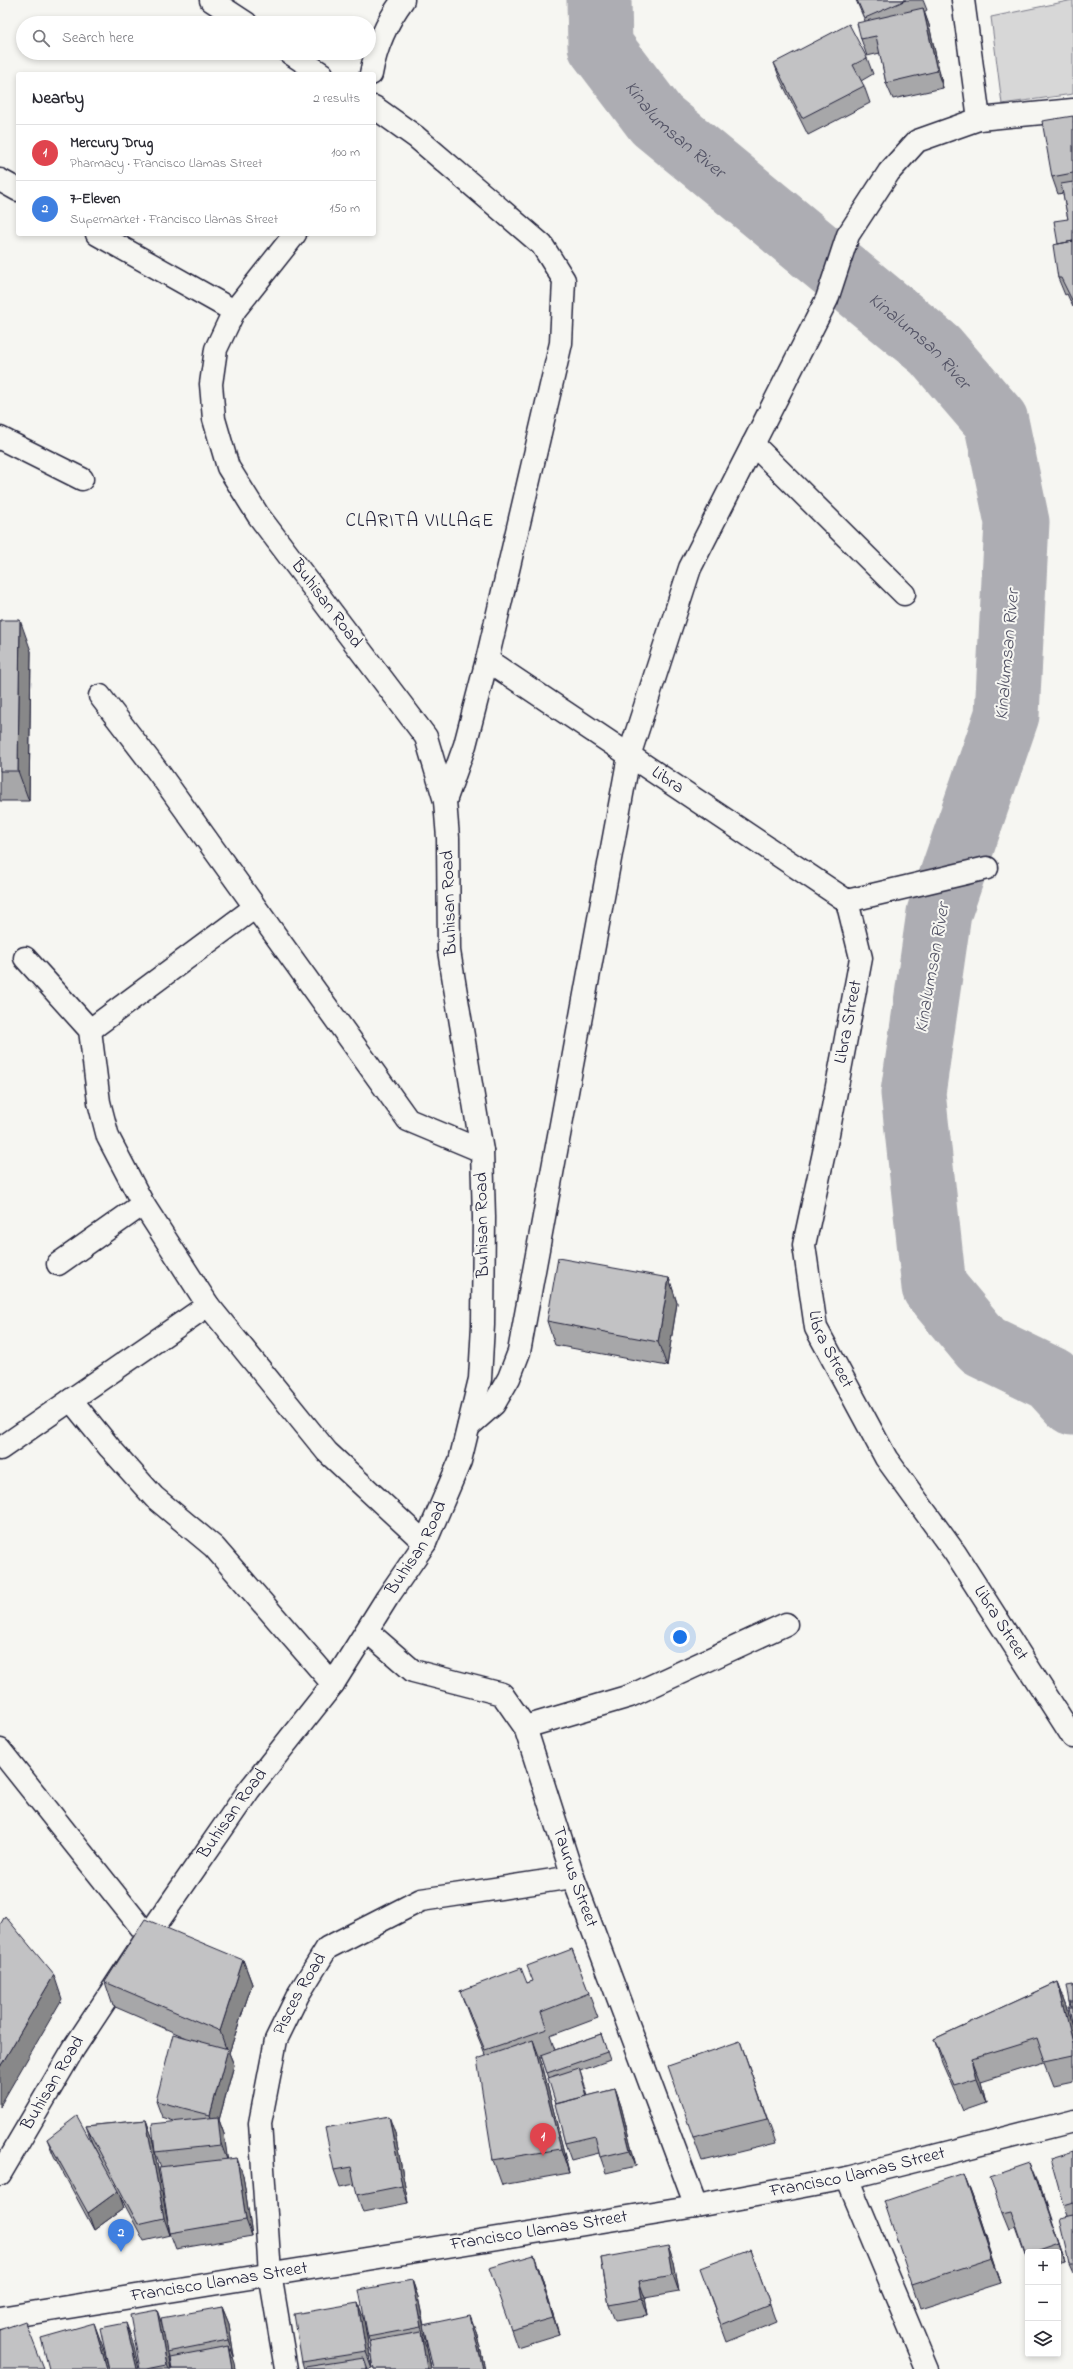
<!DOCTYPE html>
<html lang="en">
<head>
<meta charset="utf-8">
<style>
	:root { --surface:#fff; --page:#f7f7f7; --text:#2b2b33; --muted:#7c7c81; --line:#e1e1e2; --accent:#c8321e }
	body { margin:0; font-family:"Indie Flower",sans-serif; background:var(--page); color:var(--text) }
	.controls { position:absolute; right:12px; bottom:12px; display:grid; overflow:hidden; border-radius:4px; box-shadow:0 2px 6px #0003 }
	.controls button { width:36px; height:36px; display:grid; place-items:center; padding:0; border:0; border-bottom:1px solid var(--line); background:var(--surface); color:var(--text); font:20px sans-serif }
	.you { position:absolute; left:680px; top:1637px; width:14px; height:14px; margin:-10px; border:3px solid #fff; border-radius:50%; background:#1a73e8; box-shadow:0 0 0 6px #1a73e833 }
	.badge { display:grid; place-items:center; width:26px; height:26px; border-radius:50%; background:var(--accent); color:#fff; font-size:13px; font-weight:700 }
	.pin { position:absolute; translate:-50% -33px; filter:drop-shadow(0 1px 2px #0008) }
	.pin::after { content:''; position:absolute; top:21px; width:14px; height:12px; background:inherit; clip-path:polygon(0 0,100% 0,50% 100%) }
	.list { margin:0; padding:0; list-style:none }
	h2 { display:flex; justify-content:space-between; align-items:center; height:52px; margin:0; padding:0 16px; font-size:17px }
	h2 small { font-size:13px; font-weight:400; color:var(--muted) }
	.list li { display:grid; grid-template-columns:26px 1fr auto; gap:12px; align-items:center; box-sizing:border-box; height:56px; padding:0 16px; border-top:1px solid var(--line) }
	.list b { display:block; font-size:15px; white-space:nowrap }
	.list p { margin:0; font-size:13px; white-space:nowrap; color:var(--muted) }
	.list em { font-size:13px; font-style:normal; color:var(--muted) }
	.icon { flex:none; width:22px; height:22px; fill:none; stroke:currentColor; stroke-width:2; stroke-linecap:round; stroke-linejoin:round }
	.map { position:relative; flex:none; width:1073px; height:2369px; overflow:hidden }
	.search { position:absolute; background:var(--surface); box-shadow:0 2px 6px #0003; left:16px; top:16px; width:360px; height:44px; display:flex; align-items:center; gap:10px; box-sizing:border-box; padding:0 14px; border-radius:22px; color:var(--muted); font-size:15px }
	.panel { position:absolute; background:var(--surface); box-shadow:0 2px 6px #0003; left:16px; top:72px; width:360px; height:164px; border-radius:4px }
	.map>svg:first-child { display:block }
	.green { fill:#d7d7d7; stroke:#7c7c89 }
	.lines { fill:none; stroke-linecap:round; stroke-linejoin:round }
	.river { stroke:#adadb3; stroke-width:65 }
	.minor-casing { stroke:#22223b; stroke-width:25 }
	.major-casing { stroke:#22223b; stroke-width:25 }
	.minor { stroke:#f6f6f2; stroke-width:22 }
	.major { stroke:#f6f6f2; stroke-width:22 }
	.wall { fill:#a7a7a9; stroke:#22223b }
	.shaded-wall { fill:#888889; stroke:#22223b }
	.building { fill:#c2c2c4; stroke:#22223b }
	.labels { text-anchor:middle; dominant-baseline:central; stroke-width:4; stroke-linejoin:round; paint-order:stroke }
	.street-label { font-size:18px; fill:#22223b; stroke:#f6f6f2 }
	.water-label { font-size:19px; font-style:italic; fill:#535365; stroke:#f6f6f2 }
	.neighbourhood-label { font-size:19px; letter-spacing:1px; fill:#22223b; stroke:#f6f6f2 }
</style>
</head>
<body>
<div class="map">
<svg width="1073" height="2369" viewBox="0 0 1073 2369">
	<rect width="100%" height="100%" fill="#f6f6f2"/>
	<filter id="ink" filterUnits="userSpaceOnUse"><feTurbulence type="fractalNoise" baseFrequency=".025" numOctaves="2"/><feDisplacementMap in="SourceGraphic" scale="8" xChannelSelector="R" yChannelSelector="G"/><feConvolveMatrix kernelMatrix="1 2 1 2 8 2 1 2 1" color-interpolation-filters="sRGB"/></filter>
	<g filter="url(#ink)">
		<path class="green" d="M1073 0V94L1002 104 991 17Z"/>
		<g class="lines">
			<path class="river" id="s1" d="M599 0 600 46 656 120 935 350 996 421 1017 522 1007 715 939 913 913 1093 934 1287 983 1346 1051 1379 1073 1403"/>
			<defs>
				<g id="minor">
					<path d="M211 0 246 23"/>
					<path d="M963 0 979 119"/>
					<path d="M290 53 322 74"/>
					<path d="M371 74C376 46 386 23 403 0"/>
					<path d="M374 107 416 137 542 245 564 280 561 343 487 660 465 745 445 801"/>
					<path d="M0 180 18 190"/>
					<path d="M97 234 234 311"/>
					<path d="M0 438 82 479"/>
					<path d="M753 444 904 594"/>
					<path id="s2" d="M487 660 847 901"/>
					<path d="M100 696 159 773 408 1120 482 1151"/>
					<path id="s3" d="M847 901 861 958 828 1134 804 1245 816 1328 886 1458 955 1553 1073 1737"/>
					<path d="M847 901 987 868"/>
					<path d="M25 958 90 1030 99 1102 108 1137 143 1204 208 1305 327 1452 425 1543"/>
					<path d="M90 1030 254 908"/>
					<path d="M58 1264 143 1204"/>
					<path d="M71 1400 110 1448 154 1497 214 1547 333 1684"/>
					<path d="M469 1426 494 1404 509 1378 519 1352 629 756 690 568 827 299 848 235 889 172 917 141 979 119 1073 110"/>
					<path d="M0 1449 208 1305"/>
					<path id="s4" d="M367 1631 413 1671 502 1694 525 1727 573 1877 696 2206"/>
					<path d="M525 1727 630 1696 786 1624"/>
					<path d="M0 1750 148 1936"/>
					<path id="s5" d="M0 2174 74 2048 148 1936 249 1790 333 1684 387 1598 425 1543 460 1461 480 1379 483 1325 484 1217 482 1151 449 951 448 838 445 801 426 737 258 515 228 467 214 419 211 384 216 349 234 311 295 234"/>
					<path d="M847 2178 927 2369"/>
					<path id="s6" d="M286 2369 270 2274 260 2123 276 2040 298 1995 327 1948 421 1900 573 1877"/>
				</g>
				<g id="major">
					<path id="s7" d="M0 2318 696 2206 847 2178 1073 2121"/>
				</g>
			</defs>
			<use href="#minor" class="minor-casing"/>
			<use href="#major" class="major-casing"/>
			<use href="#minor" class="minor"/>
			<use href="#major" class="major"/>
		</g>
		<path class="wall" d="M856 0H923L927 10 924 12 929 25 943 88 893 99 886 83 880 53 867 56 861 39 865 21Z
			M867 58 873 74 861 81 864 86 870 103 808 135 780 79 774 63Z
			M1073 116V307L1067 294 1065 295 1058 278V244L1068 219 1063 193 1058 194 1052 177Z
			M0 620 31 651 29 801H0Z
			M669 1278 677 1303 667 1366 555 1345 547 1321Z
			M572 1949 598 2018 550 2036 555 2050 601 2034 610 2060 580 2071 588 2096 615 2089 621 2106 636 2166 606 2173 599 2153 571 2160 565 2143 556 2104 549 2078 542 2058H539L542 2064 569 2173 502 2185 493 2160 486 2056 469 2015 460 1991 527 1983 533 1981Z
			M243 1960 252 1984 229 2053 234 2065 219 2120 224 2134 227 2159 243 2175 252 2236 176 2249 170 2233V2235L144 2241 120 2196 124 2208 94 2230 54 2156 47 2139 102 2162 92 2143 86 2126 146 2120 152 2137 169 2230 161 2167 155 2152 177 2122 162 2117 156 2101 187 2038 113 2006 105 1982Z
			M1058 1982 1067 2006 1073 2032V2081L1054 2085 1045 2062 981 2082 986 2103 963 2111 942 2063 934 2039Z
			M1073 1984V2028L1071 2007 1070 2002Z
			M740 2041 776 2143 702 2161 693 2137Z
			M395 2133 408 2203 363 2212 357 2195 355 2184 340 2187 334 2170Z
			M1073 2151V2271L1069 2262 1067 2216 1063 2205Z
			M1031 2163 1065 2261 1058 2263V2252H1028V2262L1016 2228 1009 2230 1002 2213Z
			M964 2174 973 2198 1001 2283 920 2309 912 2285Z
			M750 2249 776 2322 727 2342 706 2285Z
			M534 2255 540 2272 559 2334 517 2347 511 2330Z
			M601 2258 674 2263 679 2292 645 2298 648 2316 615 2321 609 2305Z
			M412 2280 418 2297 424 2325 476 2331 485 2369H433L426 2336 427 2344H426L431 2369H374L370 2343 368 2337Z
			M358 2303 364 2320 372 2368 369 2369H304L302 2362Z
			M222 2307 229 2324 234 2357 232 2358 235 2369H172L170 2358 168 2354 171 2369H140L162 2324Z"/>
		<path class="shaded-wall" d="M923 8 929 25 943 88 937 71Z
			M20 620 31 651 29 801 18 771Z
			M669 1278 677 1303 667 1366 658 1342Z
			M243 1960 252 1984 229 2053 234 2065 219 2120 224 2134 228 2162 210 2115 227 2052 220 2031Z
			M54 1975 62 1999 0 2106V2067Z
			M1058 1982 1067 2006 1073 2032V2043Z
			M533 2040 542 2064 569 2173 561 2149Z
			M972 2058 981 2082 986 2103 977 2079Z
			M615 2089 621 2106 636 2166 630 2150Z
			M389 2116 395 2133 408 2203 402 2186Z
			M146 2120 152 2137 170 2235 164 2218Z
			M237 2158 243 2175 252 2236 246 2220Z
			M1031 2163 1038 2180 1065 2261 1059 2244Z
			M964 2174 973 2198 1001 2283 992 2259Z
			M118 2191 124 2208 94 2230 88 2213Z
			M668 2246 674 2263 679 2292 673 2275Z
			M534 2255 540 2272 559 2334 553 2318Z
			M412 2280 418 2297 427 2344 421 2327Z
			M639 2281 645 2298 648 2316 642 2299Z
			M358 2303 364 2320 372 2368 366 2352Z
			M222 2307 229 2324 234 2357 228 2340Z
			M157 2310 163 2327 171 2369H169L167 2365Z
			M470 2315 476 2331 485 2369H483Z
			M94 2323 103 2347 109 2369H107Z
			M126 2323 132 2339 139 2369H137Z
			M421 2332 427 2349 431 2369H427Z
			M228 2346 234 2363 235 2369H232Z
			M364 2358 368 2369H366Z"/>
		<path class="building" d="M857 0H906L865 18Z
			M923 8 937 71 886 83 876 36 861 39 857 23Z
			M849 24 867 58 853 65 864 86 802 118 774 63Z
			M1073 116V173L1052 177 1042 121Z
			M1073 182V241L1058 244 1054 221 1068 219 1061 184Z
			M1073 241V302L1061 278H1058L1053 245Z
			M0 620H20L18 771H0Z
			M558 1258 669 1278 658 1342 547 1321Z
			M5 1916 54 1975 0 2067V1925Z
			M145 1919 243 1960 220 2031 105 1982Z
			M572 1949 589 1993 541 2012 547 2029 485 2050 460 1991 521 1968 527 1983 533 1981 527 1966Z
			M1058 1982 1073 2043V2055L1045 2061 1037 2038 972 2058 977 2079 954 2086 934 2039Z
			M1073 1984V2002H1070L1067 1985Z
			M1069 2007H1073V2028Z
			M173 2034 228 2049 210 2115 156 2101Z
			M601 2034 607 2052 547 2073 541 2055Z
			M533 2040 561 2149 493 2160 477 2059Z
			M740 2041 767 2119 693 2137 668 2066Z
			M579 2068 587 2096 556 2104 548 2078Z
			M615 2089 630 2150 600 2157 595 2136 565 2143 555 2104Z
			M77 2116 118 2191 88 2213 47 2139Z
			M389 2116 402 2186 357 2195 351 2167 334 2170 325 2128Z
			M218 2117 221 2145 155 2152 152 2124Z
			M146 2120 164 2218 138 2224 86 2126Z
			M1073 2151V2202L1063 2205 1050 2158Z
			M237 2158 246 2220 170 2233 159 2167Z
			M1031 2163 1059 2244 1036 2252H1028V2255H1026L1011 2211 1002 2213 990 2177Z
			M964 2174 992 2259 912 2285 884 2201Z
			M1073 2215V2262H1069L1059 2218Z
			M668 2246 673 2275 639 2281 642 2299 609 2305 601 2258Z
			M750 2249 770 2305 721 2325 700 2268Z
			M534 2255 553 2318 511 2330 489 2268Z
			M412 2280 421 2327 368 2337 359 2290Z
			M358 2303 366 2352 302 2362 294 2314Z
			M222 2307 228 2340 167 2352 161 2318Z
			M157 2310 167 2365 147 2369H140L130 2315Z
			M470 2315 483 2369H433L423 2325Z
			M25 2321 44 2369H0V2330Z
			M94 2323 107 2369H49L41 2338Z
			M126 2323 137 2369H109L100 2328Z
			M421 2332 427 2369H374L370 2341Z
			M228 2346 232 2369H172L170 2357Z
			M364 2358 366 2369H306L305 2367Z"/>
	</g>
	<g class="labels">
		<g class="street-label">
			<text transform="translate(326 604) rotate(53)">Buhisan Road</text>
			<text stroke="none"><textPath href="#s2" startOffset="217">Libra</textPath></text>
			<text transform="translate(450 903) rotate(-92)">Buhisan Road</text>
			<text transform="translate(849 1022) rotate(-79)">Libra Street</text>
			<text transform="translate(483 1225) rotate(-91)">Buhisan Road</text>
			<text stroke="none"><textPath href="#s3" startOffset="460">Libra Street</textPath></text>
			<text stroke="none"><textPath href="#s5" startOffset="753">Buhisan Road</textPath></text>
			<text stroke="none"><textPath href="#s3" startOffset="784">Libra Street</textPath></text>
			<text stroke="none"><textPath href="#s5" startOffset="429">Buhisan Road</textPath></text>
			<text stroke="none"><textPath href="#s4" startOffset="351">Taurus Street</textPath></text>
			<text stroke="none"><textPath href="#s6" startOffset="384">Pisces Road</textPath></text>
			<text stroke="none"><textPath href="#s5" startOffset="105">Buhisan Road</textPath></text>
			<text stroke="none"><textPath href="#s7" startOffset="870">Francisco Llamas Street</textPath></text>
			<text stroke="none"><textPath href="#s7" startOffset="546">Francisco Llamas Street</textPath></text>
			<text stroke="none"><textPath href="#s7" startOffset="222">Francisco Llamas Street</textPath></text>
		</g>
		<g class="water-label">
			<text stroke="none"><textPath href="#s1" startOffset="159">Kinalumsan River</textPath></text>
			<text stroke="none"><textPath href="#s1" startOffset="483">Kinalumsan River</textPath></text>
			<text transform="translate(1008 655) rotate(-85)">Kinalumsan River</text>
			<text transform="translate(933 968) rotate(-80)">Kinalumsan River</text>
		</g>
		<g class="neighbourhood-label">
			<text x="420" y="521">CLARITA VILLAGE</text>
		</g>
	</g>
</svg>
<div class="controls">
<button>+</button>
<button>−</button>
<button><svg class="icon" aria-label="layers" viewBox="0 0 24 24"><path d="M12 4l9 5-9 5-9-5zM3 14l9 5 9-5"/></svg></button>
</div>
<div class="you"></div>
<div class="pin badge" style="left:543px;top:2156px;background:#e0444e">1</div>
<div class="pin badge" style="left:121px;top:2252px;background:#3f7fe0">2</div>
<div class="search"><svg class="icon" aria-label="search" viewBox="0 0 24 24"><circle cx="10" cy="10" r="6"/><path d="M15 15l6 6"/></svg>Search here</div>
<section class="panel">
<h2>Nearby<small>2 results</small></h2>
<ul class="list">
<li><span class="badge" style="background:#e0444e">1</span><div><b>Mercury Drug</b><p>Pharmacy · Francisco Llamas Street</p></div><em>100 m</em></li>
<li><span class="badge" style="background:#3f7fe0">2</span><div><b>7-Eleven</b><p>Supermarket · Francisco Llamas Street</p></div><em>150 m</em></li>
</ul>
</section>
</div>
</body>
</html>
